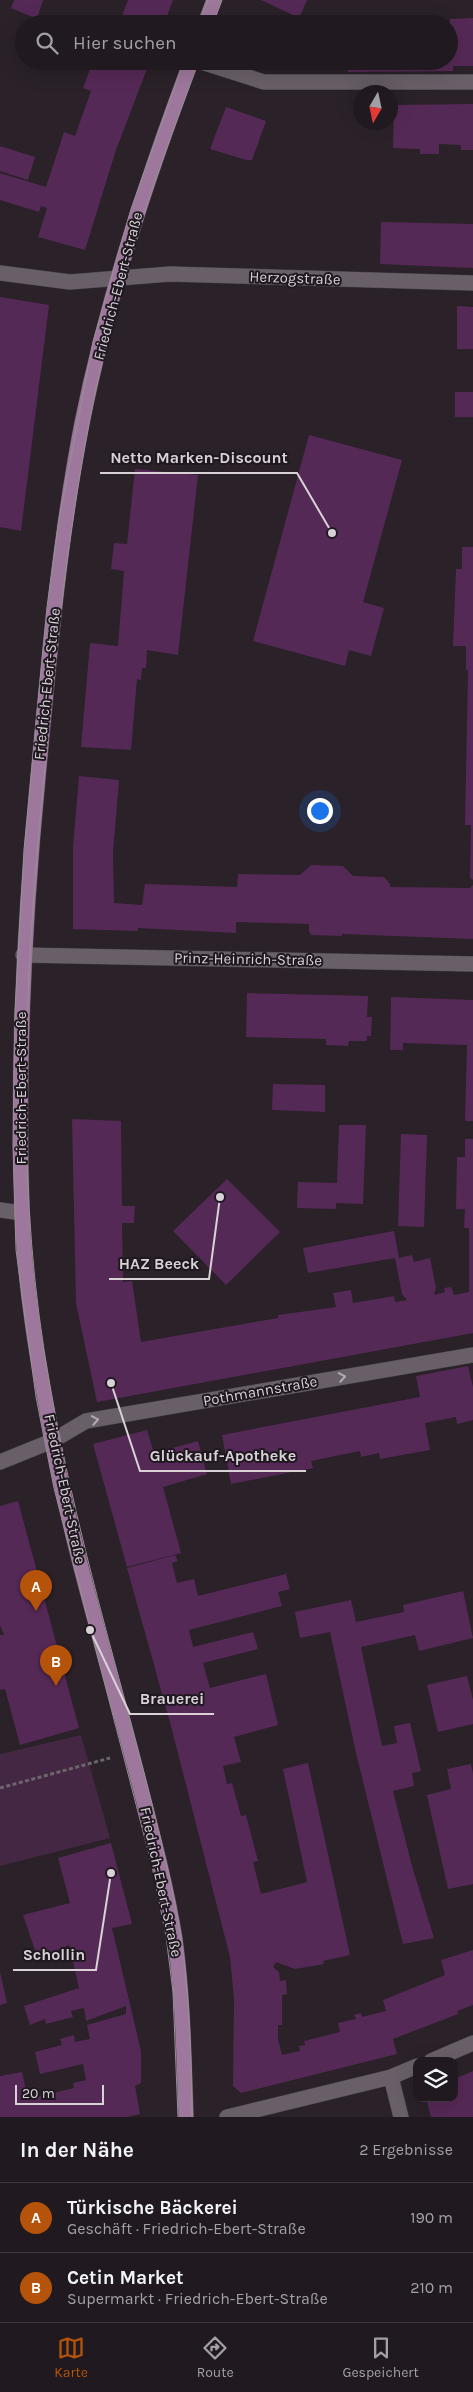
<!DOCTYPE html>
<html lang="de">
<head>
<meta charset="utf-8">
<style>
	:root { --surface:#20191f; --page:#282228; --text:#f1f3f6; --muted:#a2a0a4; --line:#3d383d; --accent:#b45309 }
	body { margin:0; font-family:Karla,sans-serif; background:var(--page); color:var(--text) }
	.controls { position:absolute; right:15px; bottom:15px; display:grid; overflow:hidden; border-radius:10px; box-shadow:0 5px 20px #0002 }
	.controls button { width:45px; height:45px; display:grid; place-items:center; padding:0; border:0; border-bottom:1px solid var(--line); background:var(--surface); color:var(--text); font:25px sans-serif }
	.compass { position:absolute; left:353px; top:85px; width:45px; height:45px; border-radius:50%; background:var(--surface); box-shadow:0 5px 20px #0002; rotate:189deg }
	.scale { position:absolute; left:15px; bottom:12px; width:89px; box-sizing:border-box; padding-left:5px; border:2px solid #d8d2d7; border-top:0; font-size:14px; line-height:18px; white-space:nowrap; color:#d8d2d7; -webkit-text-stroke:4px #201820; paint-order:stroke }
	.you { position:absolute; left:319px; top:810px; width:18px; height:18px; margin:-12px; border:4px solid #fff; border-radius:50%; background:#1a73e8; box-shadow:0 0 0 8px #1a73e833 }
	.badge { display:grid; place-items:center; width:32px; height:32px; border-radius:50%; background:var(--accent); color:#fff; font-size:16px; font-weight:700 }
	.pin { position:absolute; translate:-50% -41px; filter:drop-shadow(0 1px 2px #0008) }
	.pin::after { content:''; position:absolute; top:26px; width:18px; height:15px; background:inherit; clip-path:polygon(0 0,100% 0,50% 100%) }
	.list { margin:0; padding:0; list-style:none }
	h2 { display:flex; justify-content:space-between; align-items:center; height:65px; margin:0; padding:0 20px; font-size:21px }
	h2 small { font-size:16px; font-weight:400; color:var(--muted) }
	.list li { display:grid; grid-template-columns:32px 1fr auto; gap:15px; align-items:center; box-sizing:border-box; height:70px; padding:0 20px; border-top:1px solid var(--line) }
	.list b { display:block; font-size:19px; white-space:nowrap }
	.list p { margin:0; font-size:16px; white-space:nowrap; color:var(--muted) }
	.list em { font-size:16px; font-style:normal; color:var(--muted) }
	.icon { flex:none; width:28px; height:28px; fill:none; stroke:currentColor; stroke-width:2; stroke-linecap:round; stroke-linejoin:round }
	.map { position:relative; flex:none; width:473px; height:2117px; overflow:hidden }
	.search { position:absolute; background:var(--surface); box-shadow:0 5px 20px #0002; left:15px; right:15px; top:15px; height:55px; display:flex; align-items:center; gap:12px; box-sizing:border-box; padding:0 18px; border-radius:28px; color:var(--muted); font-size:19px }
	.sheet { height:205px; background:var(--surface) }
	nav { display:flex; justify-content:space-around; align-items:center; box-sizing:border-box; height:70px; border-top:1px solid var(--line); background:var(--surface); font-size:14px; color:var(--muted) }
	nav a { display:grid; justify-items:center; gap:2px }
	nav .on { color:var(--accent) }
	.map>svg:first-child { display:block }
	.green { fill:#432743 }
	.building { fill:#552956 }
	.lines { fill:none; stroke-linecap:round; stroke-linejoin:round }
	.minor-casing { stroke:#453f45; stroke-width:16 }
	.major-casing { stroke:#453f45; stroke-width:16 }
	.path { stroke:#6d656c; stroke-width:3; stroke-dasharray:4 2.5; stroke-linecap:butt }
	.minor { stroke:#695f68; stroke-width:15 }
	.major { stroke:#9e779d; stroke-width:15 }
	.tram { stroke:#979096; stroke-width:1 }
	.oneway { stroke:#b1aab0 }
	.labels { text-anchor:middle; dominant-baseline:central; stroke-width:4; stroke-linejoin:round; paint-order:stroke }
	.street-label { font-size:15px; fill:#d8d2d7; stroke:#201820 }
	.leader { fill:none; stroke:#d8d2d7; stroke-width:2 }
	.callout-dot { fill:#d8d2d7; stroke:#201820; stroke-width:2 }
	.callout-label { font-size:16px; text-anchor:middle; font-weight:bold; fill:#d8d2d7; stroke:#201820; stroke-width:4; stroke-linejoin:round; paint-order:stroke }
</style>
</head>
<body>
<div class="map">
<svg width="473" height="2117" viewBox="0 0 473 2117">
	<rect width="100%" height="100%" fill="#2a2129"/>
	<path class="green" d="M81 1735 110 1838 0 1866V1754Z"/>
	<path class="building" d="M14 0H43L37 19 11 8Z
		M128 0H173L164 24H119Z
		M261 0H307L299 18Z
		M473 18V66H453V71L348 72 347 61H449L450 19Z
		M93 61H150L116 150 85 250 38 237 47 208 41 206 39 212 0 200V173L46 187 64 132 75 136 91 91 83 88Z
		M473 104V150H461V145L439 144V154H420V149L393 148 394 105Z
		M226 107 266 121 252 160H246L210 149Z
		M0 146 35 157 28 180 0 171Z
		M381 222 473 224V268L380 264Z
		M0 297 49 305 21 531 0 527Z
		M457 306 473 307V349H457Z
		M455 392H473V417H455Z
		M309 435 402 460 363 602 384 608 371 656 349 650 345 666 253 641Z
		M135 469 198 475 178 655 147 650 146 668H142L141 680 137 679 131 750 81 747 90 643 118 646 124 571 111 569 114 543 127 544Z
		M462 547H473V880L470 878 471 825H465L468 670H466V646H453L456 569H462Z
		M79 776 119 780 113 853 114 903 142 905 145 884 237 887 238 874 300 875 311 865 343 866 353 876 384 877 390 884V887L470 888 473 885V939L342 934V936L311 935 309 931V924L236 922V933L138 928V931L73 929V847Z
		M247 993 368 996 367 1017H372L371 1036H367V1041H349L348 1046 326 1045V1039L246 1037Z
		M391 997 473 1000V1121H465L467 1045 403 1043V1050H390Z
		M273 1084 325 1085V1112L272 1110Z
		M72 1119 121 1121 122 1206H135L134 1223H122L123 1282 132 1281 141 1342 278 1318V1315L336 1307 333 1293 351 1290 353 1303 394 1296 395 1302 407 1300 402 1294 395 1258 308 1273 303 1248 394 1231 399 1258 412 1255 414 1262 430 1258 436 1288 434 1295 445 1292 444 1288 451 1287 454 1295 469 1292V1228H464L465 1209H456L457 1157H465V1139H473V1333L97 1402 76 1303Z
		M339 1125H366L363 1204 336 1203V1209L297 1208 298 1182 337 1183Z
		M401 1134 427 1135 424 1227 398 1226Z
		M227 1179 280 1232 226 1285 173 1231Z
		M468 1366 473 1387V1420L457 1424 456 1417 425 1423 430 1450 380 1459 379 1453 361 1457 360 1451 311 1461 313 1468 231 1484 222 1435 420 1397 416 1376Z
		M147 1430 154 1453 198 1441 207 1474 163 1487 181 1553 127 1567 93 1444Z
		M18 1501 79 1728 20 1745 5 1689 0 1690V1635H4L0 1625V1506Z
		M175 1555 178 1561 172 1563 177 1583 194 1579 198 1596 286 1574 290 1589 278 1592 282 1606 189 1630 193 1647 253 1632 258 1649 203 1663 210 1688 266 1674 278 1725 234 1737 241 1762 223 1766 227 1784 232 1783 241 1816 246 1815 258 1861 253 1862 261 1894 307 1882 283 1769 308 1763 350 1955 323 1961 324 1964 295 1969 276 1962 273 1967 279 1972 280 1981 286 1980 287 1994 282 1995V2025H278V2039L282 2055 300 2051 299 2046 305 2045 304 2041 340 2032 338 2023 356 2019 354 2015 361 2013 362 2017 386 2011 383 2000 445 1975 441 1960 473 1950V2005L457 2011 458 2014 393 2039 397 2054 241 2093 233 2086 234 1999 230 1957 171 1726 127 1568Z
		M463 1591 473 1638 419 1651 415 1635 361 1647 382 1746 397 1743 394 1726 410 1723 421 1771 412 1773 414 1786 393 1791 412 1866 434 1938 403 1944 356 1753 330 1632 300 1638 295 1612 351 1600 356 1622 404 1612 403 1605Z
		M467 1676 473 1700V1724L438 1732 427 1685Z
		M471 1764 473 1774V1884L448 1889 427 1795 451 1789 447 1769Z
		M111 1843 132 1924 112 1928 141 2051V2083L135 2086 140 2114 127 2117H0V2076L22 2072 28 2099 74 2088 73 2083 86 2080 83 2064 40 2074 35 2052 62 2045 60 2039 74 2035 75 2042 90 2039 87 2025 126 2014V2006L86 2021 84 2008 71 2011 73 2017 46 2024 45 2019 30 2025 24 2006 79 1988 69 1945 38 1959 23 1915 70 1903 58 1858Z
		M0 1972 7 2003 0 2005Z
		M473 2071V2117H431L426 2098H454V2079Z"/>
	<g class="lines">
		<defs>
			<path id="minor" d="M198 61 264 82H473
				M0 273 70 282 170 274 473 283
				M23 955 473 964
				M0 1210 22 1213
				M0 1462 52 1441 86 1421 473 1355
				M431 2061 473 2043
				M391 2077 401 2117
				M227 2117 391 2077 417 2066"/>
			<path id="major" d="M205 24 214 0
				M186 2117C184 2058 183 1997 175 1939 166 1883 151 1829 137 1775 108 1663 73 1552 52 1438 38 1363 24 1285 22 1209 17 1065 24 922 38 778 49 659 59 541 82 423 107 299 147 179 191 61"/>
		</defs>
		<use href="#minor" class="minor-casing"/>
		<use href="#major" class="major-casing"/>
		<path class="path" d="M0 1788 110 1758"/>
		<use href="#minor" class="minor"/>
		<use href="#major" class="major"/>
		<path class="tram" d="M199 24 208 0
			M213 24 222 0
			M178 2117 173 1992 166 1936 152 1866 54 1488 36 1397 16 1250 13 1145 15 1011 24 850 47 607 59 519 93 342 131 209 184 61
			M192 2117C191 2058 190 1997 181 1939 169 1866 150 1795 131 1723 101 1612 70 1500 50 1386 16 1198 23 1009 40 820 54 666 68 512 102 361 125 259 162 160 199 61"/>
	</g>
	<defs><path id="oneway-chevron" d="M-2-3.5L2.5 0L-2 3.5" fill="none" stroke-width="1.6" stroke-linecap="round" stroke-linejoin="round" transform="scale(1.25)"/></defs>
	<g class="oneway">
		<use href="#oneway-chevron" transform="translate(342 1377) rotate(-10)"/>
		<use href="#oneway-chevron" transform="translate(95 1420) rotate(-10)"/>
	</g>
	<g class="labels">
		<g class="street-label">
			<text transform="translate(295 278) rotate(2)">Herzogstraße</text>
			<text transform="translate(118 286) rotate(-75)">Friedrich-Ebert-Straße</text>
			<text transform="translate(47 684) rotate(-84)">Friedrich-Ebert-Straße</text>
			<text transform="translate(248 959) rotate(1)">Prinz-Heinrich-Straße</text>
			<text transform="translate(21 1088) rotate(-90)">Friedrich-Ebert-Straße</text>
			<text transform="translate(260 1391) rotate(-10)">Pothmannstraße</text>
			<text transform="translate(65 1489) rotate(78)">Friedrich-Ebert-Straße</text>
			<text transform="translate(161 1882) rotate(78)">Friedrich-Ebert-Straße</text>
		</g>
	</g>
	<path class="leader" d="M332 533L297 473H100M220 1197L209 1279H109M111 1383L140 1471H306M90 1630L130 1714H214M111 1873L96 1970H13"/>
	<g class="callout-dot">
		<circle cx="332" cy="533" r="5"/>
		<circle cx="220" cy="1197" r="5"/>
		<circle cx="111" cy="1383" r="5"/>
		<circle cx="90" cy="1630" r="5"/>
		<circle cx="111" cy="1873" r="5"/>
	</g>
	<g class="callout-label">
		<text x="199" y="463">Netto Marken-Discount</text>
		<text x="159" y="1269">HAZ Beeck</text>
		<text x="223" y="1461">Glückauf-Apotheke</text>
		<text x="172" y="1704">Brauerei</text>
		<text x="54" y="1960">Schollin</text>
	</g>
</svg>
<div class="controls">
<button><svg class="icon" aria-label="layers" viewBox="0 0 24 24"><path d="M12 4l9 5-9 5-9-5zM3 14l9 5 9-5"/></svg></button>
</div>
<svg class="compass" viewBox="-18 -18 36 36"><path d="M0-13l5 13h-10z" fill="#e53935"/><path d="M0 13l5-13h-10z" fill="#a2a0a4"/></svg>
<div class="scale">20 m</div>
<div class="you"></div>
<div class="pin badge" style="left:36px;top:1611px">A</div>
<div class="pin badge" style="left:56px;top:1686px">B</div>
<div class="search"><svg class="icon" aria-label="search" viewBox="0 0 24 24"><circle cx="10" cy="10" r="6"/><path d="M15 15l6 6"/></svg>Hier suchen</div>
</div>
<section class="sheet">
<h2>In der Nähe<small>2 Ergebnisse</small></h2>
<ul class="list">
<li><span class="badge">A</span><div><b>Türkische Bäckerei</b><p>Geschäft · Friedrich-Ebert-Straße</p></div><em>190 m</em></li>
<li><span class="badge">B</span><div><b>Cetin Market</b><p>Supermarkt · Friedrich-Ebert-Straße</p></div><em>210 m</em></li>
</ul>
</section>
<nav>
<a class="on"><svg class="icon" aria-label="map" viewBox="0 0 24 24"><path d="M3 6l6-2 6 2 6-2v14l-6 2-6-2-6 2zM9 4v14M15 6v14"/></svg>Karte</a>
<a><svg class="icon" aria-label="directions" viewBox="0 0 24 24"><path d="M12 3l9 9-9 9-9-9zM9 14v-3h6M13 9l2 2-2 2"/></svg>Route</a>
<a><svg class="icon" aria-label="saved" viewBox="0 0 24 24"><path d="M7 4h10v16l-5-4-5 4z"/></svg>Gespeichert</a>
</nav>
</body>
</html>
